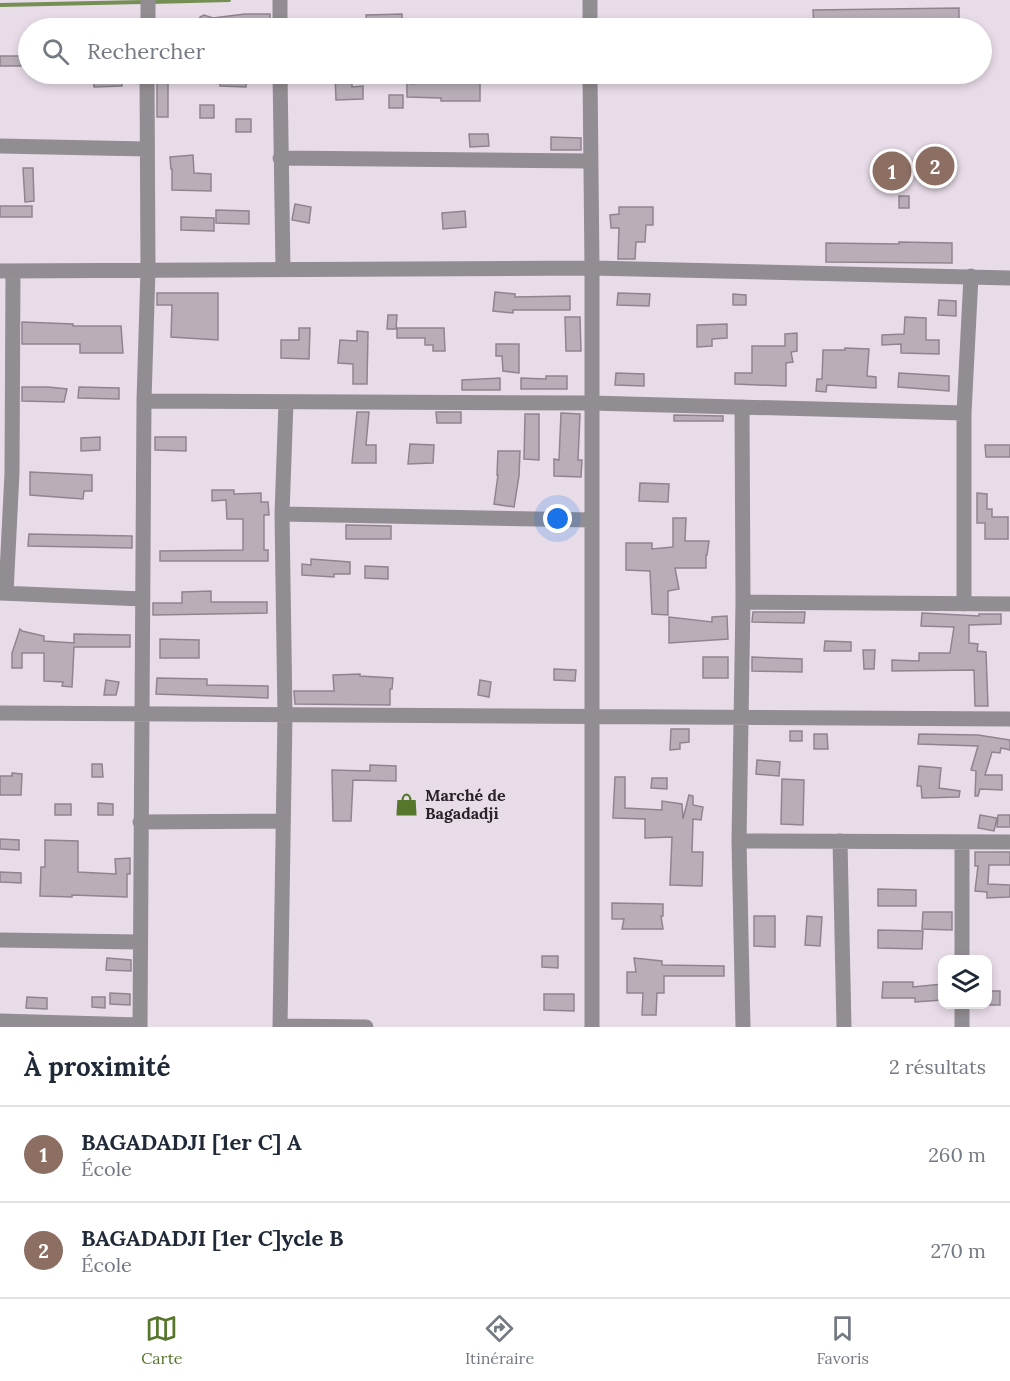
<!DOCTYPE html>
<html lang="fr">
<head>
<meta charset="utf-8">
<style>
	:root { --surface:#fff; --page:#f6f6f7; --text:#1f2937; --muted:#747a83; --line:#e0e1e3; --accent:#56762c }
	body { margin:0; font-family:Lora,serif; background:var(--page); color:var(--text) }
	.controls { position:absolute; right:18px; bottom:18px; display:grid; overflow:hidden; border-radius:12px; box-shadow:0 3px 9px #0003 }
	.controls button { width:54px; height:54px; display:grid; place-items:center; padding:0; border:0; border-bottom:2px solid var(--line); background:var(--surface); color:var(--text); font:30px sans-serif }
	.you { position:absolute; left:558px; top:519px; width:21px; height:21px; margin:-15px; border:4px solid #fff; border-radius:50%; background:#1a73e8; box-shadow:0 0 0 9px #1a73e833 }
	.badge { display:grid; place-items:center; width:39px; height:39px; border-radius:50%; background:var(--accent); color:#fff; font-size:20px; font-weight:700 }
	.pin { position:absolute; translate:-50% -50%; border:3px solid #fff; box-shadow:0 2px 6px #0006 }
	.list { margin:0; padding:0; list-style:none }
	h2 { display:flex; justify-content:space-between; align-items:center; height:78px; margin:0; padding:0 24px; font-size:26px }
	h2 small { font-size:20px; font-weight:400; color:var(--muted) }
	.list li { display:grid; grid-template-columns:39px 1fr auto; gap:18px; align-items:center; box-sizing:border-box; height:96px; padding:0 24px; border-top:2px solid var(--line) }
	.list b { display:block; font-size:22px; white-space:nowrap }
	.list p { margin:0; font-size:20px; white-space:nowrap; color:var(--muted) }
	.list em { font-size:20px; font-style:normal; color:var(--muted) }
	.icon { flex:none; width:33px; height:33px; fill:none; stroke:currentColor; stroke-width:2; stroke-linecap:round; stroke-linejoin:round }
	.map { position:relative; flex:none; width:1010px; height:1027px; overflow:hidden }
	.search { position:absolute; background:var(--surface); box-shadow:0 3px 9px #0003; left:18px; right:18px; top:18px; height:66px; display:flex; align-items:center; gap:15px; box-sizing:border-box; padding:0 21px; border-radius:33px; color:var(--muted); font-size:22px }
	.sheet { height:270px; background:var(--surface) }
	nav { display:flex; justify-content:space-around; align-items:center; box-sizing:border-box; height:84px; border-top:2px solid var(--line); background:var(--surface); font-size:16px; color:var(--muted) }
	nav a { display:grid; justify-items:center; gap:3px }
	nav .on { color:var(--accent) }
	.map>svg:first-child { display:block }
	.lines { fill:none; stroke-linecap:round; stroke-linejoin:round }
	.stream { stroke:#748e54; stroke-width:4 }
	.building { fill:#b9aeb8; stroke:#8f848f; stroke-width:1.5 }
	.minor { stroke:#928d92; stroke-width:15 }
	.labels { text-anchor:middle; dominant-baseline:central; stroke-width:6; stroke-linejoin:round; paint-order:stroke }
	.poi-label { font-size:16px; font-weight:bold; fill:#272327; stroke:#e8dce8; text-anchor:start }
</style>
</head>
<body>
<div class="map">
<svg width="1010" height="1027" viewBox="0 0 1010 1027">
	<rect width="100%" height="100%" fill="#e8dce8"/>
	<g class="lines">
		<path class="stream" d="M151 2 229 0
			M0 5 143 2"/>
	</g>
	<path class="building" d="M959 8V25L814 28 813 10Z
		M245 14H270V28H196L200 17 204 15 213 18Z
		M402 14V28H367L366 15Z
		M0 56H20L21 66H0Z
		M93 74H121L122 86 94 87Z
		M157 74H168V117H157Z
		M335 74H352V87L363 86V99L336 100Z
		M414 74H480V101H441V98L407 97V83L414 84Z
		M220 75 246 76V87L220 86Z
		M389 95H403V108H389Z
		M200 105H214V118H200Z
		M236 119H251V132H236Z
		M469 134H488L489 146 470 147Z
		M551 137 581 138V150H551Z
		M193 155 194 173 211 174V191L172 190V169H171L170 157Z
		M23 168H33L34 201 25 202Z
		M899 196H909V208H899Z
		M295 204 311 207 309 223 292 220Z
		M0 206H32V217H0Z
		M619 207H653V225H646L645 242H636L635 259H618L619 228H611L610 215 619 214Z
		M216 210 249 211V224L216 223Z
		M465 211 466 227 443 229 442 213Z
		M181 217 214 218V231L181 230Z
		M899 242 952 243V263L826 262V243L899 244Z
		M495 292 515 294V297L570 296V310H513V313L493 311Z
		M157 293H218V340L171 337 172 305H157Z
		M618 293 650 294 649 306 617 305Z
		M733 294 746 295V305H733Z
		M939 300 956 301V316L938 315Z
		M388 315H397L396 329H387Z
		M565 317H580L581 351H566Z
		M905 317 926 318V340H939V354L901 353V344L882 345V335L904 334Z
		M22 322 73 324V326H121L123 353H80V344H22Z
		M727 324V338L712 339V346L697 347V325Z
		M299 328H310L309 359 281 358V340H299Z
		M397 328H444L445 351H433V345H425V338H397Z
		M357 331 368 332 367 384H353V364L338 363 340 340 357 341Z
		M797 333V351L791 352 793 362 786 363V386L735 384V373H752V346H785V334Z
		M496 344H519V373L503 371 502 356H496Z
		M845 348 869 349 867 376 876 377V388L827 385 826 392 816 391 817 379H822L823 350H845Z
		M616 373 644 374V386L615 385Z
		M899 373 949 376V391L898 387Z
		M546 376H567V389H521V378L546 379Z
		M500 378V390H462V380Z
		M22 387H48L67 389 64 402 22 401Z
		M79 387 119 388V399L78 398Z
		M357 412H369L366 445H376V463H352Z
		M436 412H461V423H437Z
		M561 413 580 414 578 460H582L581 477 554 476V459L559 460Z
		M525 414H539V460L524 459Z
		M674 415 723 416V421H674Z
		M100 437V450L81 451V438Z
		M155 437H186V451L155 450Z
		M410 444 434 445 433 463 408 464Z
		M985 445H1010V457H986Z
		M498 451H520L519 476 514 507 494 504 498 475H497Z
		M30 472 92 475V491H84L83 499 30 495Z
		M640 483 669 484 668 502 639 501Z
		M212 490H234V494L261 493V502H268L269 515H264V550H268V561H160V551L243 550V519H227L226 500 212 501Z
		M977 493 987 494V509H992V517H1008V539H985V523H977Z
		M673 518H686L685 541H709L707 555H706V568H675L679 589 668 591V615L652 614 650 571 626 570V543H652V549L673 547Z
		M346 525 391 526V539H346Z
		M29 534 132 536V548L28 546Z
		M311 559 350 562V574H334V577L302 575V564L311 565Z
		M365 566 388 567V579L365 578Z
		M211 591V602H267V613L153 615V603H182V592Z
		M753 612H805L804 623 752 622Z
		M922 613 979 616V614H1001V624L969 625V643L978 644 977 651 986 652 988 706H975L974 670 892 671V660L919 661V653H950L954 627 921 626Z
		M727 616 728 639 669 643V617L712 622V617Z
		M20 629 22 631 44 636V641L74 643V634L130 635V647H74L72 687 62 686 63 682 44 681V653H22V668H12V653Z
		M160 639 199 640V658H160Z
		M825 641 851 642V651H824Z
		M863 650H875L874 669H864Z
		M703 657H728V678H703Z
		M752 657 802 659V672L752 671Z
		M554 669 576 670 575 681 554 680Z
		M360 674V676L393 678 392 689H390V705L295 704 294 691H334L333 675Z
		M157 678 207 679V685L268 686V698L156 694Z
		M106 680 119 682 116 695H104Z
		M480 680 491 682 489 697 478 695Z
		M671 729H689V742L680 743V749L670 750Z
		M790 731H802V741H790Z
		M814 734H827L828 749H814Z
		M919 734 978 735 1010 740V750L1001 748 1000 753 992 752 985 775H1002V790L980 789 978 796H975L976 771 971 770 978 746 918 744Z
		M757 760 780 762 779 776 756 774Z
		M92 764H102L103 777H92Z
		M370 765 396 766V781L353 780 351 821H333L332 770 370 771Z
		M919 766 941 768 939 788 960 791 959 797 922 798 921 786H917Z
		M12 773 22 774 21 795H0V776H12Z
		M615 777H625V808L662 810V801L682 804 683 819 689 795 693 796V805L703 807 701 820 693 819 692 852H703L702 886 670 885 672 837 645 838V819L613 818Z
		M652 778H667V789L651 788Z
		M782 779 804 780 803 825 781 824Z
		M98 803 113 804V815H98Z
		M55 804H71V815H55Z
		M980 815 997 818 994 831 978 828Z
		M998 815H1010V827H997Z
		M0 839 19 840V850L0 849Z
		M45 840 78 841V872L116 874 115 859 130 858V874H127V897L72 895V897L40 896 41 867H45Z
		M975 852H1010V865H989L988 884 1010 885V897L987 898V892L975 891 978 866H975Z
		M0 872 21 873V883L0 882Z
		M878 889 916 890V906H878Z
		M612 903 663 904V916H661L663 929H622L624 919H612Z
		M923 912H952V930L922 929Z
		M754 916H775V947L754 946Z
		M807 916 822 917 820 946 805 945Z
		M878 930 923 931 922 949 878 948Z
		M542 956H558V968L542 967Z
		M107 958 131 960V971L106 970Z
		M634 958 662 961V965L724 966V976H664V993H657L656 1015H642L643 993H627V972H636Z
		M883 982H913V987L942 984V1000L915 1002V998H882Z
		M987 991H1000V1005H987Z
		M110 993 130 994V1005L110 1004Z
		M544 994H574V1011L544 1010Z
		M27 997 47 998V1009L26 1008Z
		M92 997H105V1008L92 1007Z"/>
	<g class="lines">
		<path class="minor" d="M280 0V28
			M590 0V28
			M148 28V0
			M280 74 283 269
			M590 74 592 268V1027
			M0 146 147 149
			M280 158 590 161
			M0 271 592 268 1010 278
			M144 401 591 403 964 413
			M742 407 743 602 739 841 743 1027
			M282 514 591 520
			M0 593 143 599
			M6 593 12 473 13 271
			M743 602 1010 604
			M964 604V413L971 276
			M0 713 1010 719
			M140 822 283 821
			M739 841 1010 842
			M840 841 844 1027
			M962 842V960
			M0 940 140 942
			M962 1004V1027
			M0 1021 140 1025
			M280 1026 366 1027
			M140 1027 144 401 148 270 147 74
			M280 1027 285 715 282 514 286 402"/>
	</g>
	<defs>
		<symbol id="shop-bare" viewBox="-9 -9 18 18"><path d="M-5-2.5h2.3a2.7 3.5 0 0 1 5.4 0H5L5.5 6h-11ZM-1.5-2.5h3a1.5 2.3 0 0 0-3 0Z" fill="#56762c" stroke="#e8dce8" stroke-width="2.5" paint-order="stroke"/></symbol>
	</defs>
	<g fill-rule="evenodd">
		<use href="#shop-bare" x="390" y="788" width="33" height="33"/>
	</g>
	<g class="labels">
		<g class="poi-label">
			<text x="425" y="795">Marché de<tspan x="425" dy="18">Bagadadji</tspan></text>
		</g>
	</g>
</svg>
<div class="controls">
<button><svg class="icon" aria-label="layers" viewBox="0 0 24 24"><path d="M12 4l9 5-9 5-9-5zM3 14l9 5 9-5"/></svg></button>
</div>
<div class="you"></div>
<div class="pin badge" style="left:892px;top:171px;background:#8d6e63">1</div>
<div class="pin badge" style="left:935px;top:166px;background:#8d6e63">2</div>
<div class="search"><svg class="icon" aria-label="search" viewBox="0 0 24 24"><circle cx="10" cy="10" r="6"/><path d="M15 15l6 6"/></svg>Rechercher</div>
</div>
<section class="sheet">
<h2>À proximité<small>2 résultats</small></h2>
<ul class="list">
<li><span class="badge" style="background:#8d6e63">1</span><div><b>BAGADADJI [1er C] A</b><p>École</p></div><em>260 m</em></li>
<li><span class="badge" style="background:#8d6e63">2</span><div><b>BAGADADJI [1er C]ycle B</b><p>École</p></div><em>270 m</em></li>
</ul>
</section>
<nav>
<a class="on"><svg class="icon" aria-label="map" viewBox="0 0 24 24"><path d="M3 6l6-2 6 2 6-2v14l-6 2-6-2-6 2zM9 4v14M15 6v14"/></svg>Carte</a>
<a><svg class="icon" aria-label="directions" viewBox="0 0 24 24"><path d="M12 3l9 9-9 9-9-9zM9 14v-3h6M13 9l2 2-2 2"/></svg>Itinéraire</a>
<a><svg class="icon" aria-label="saved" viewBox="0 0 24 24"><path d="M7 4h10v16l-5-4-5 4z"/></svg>Favoris</a>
</nav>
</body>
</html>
